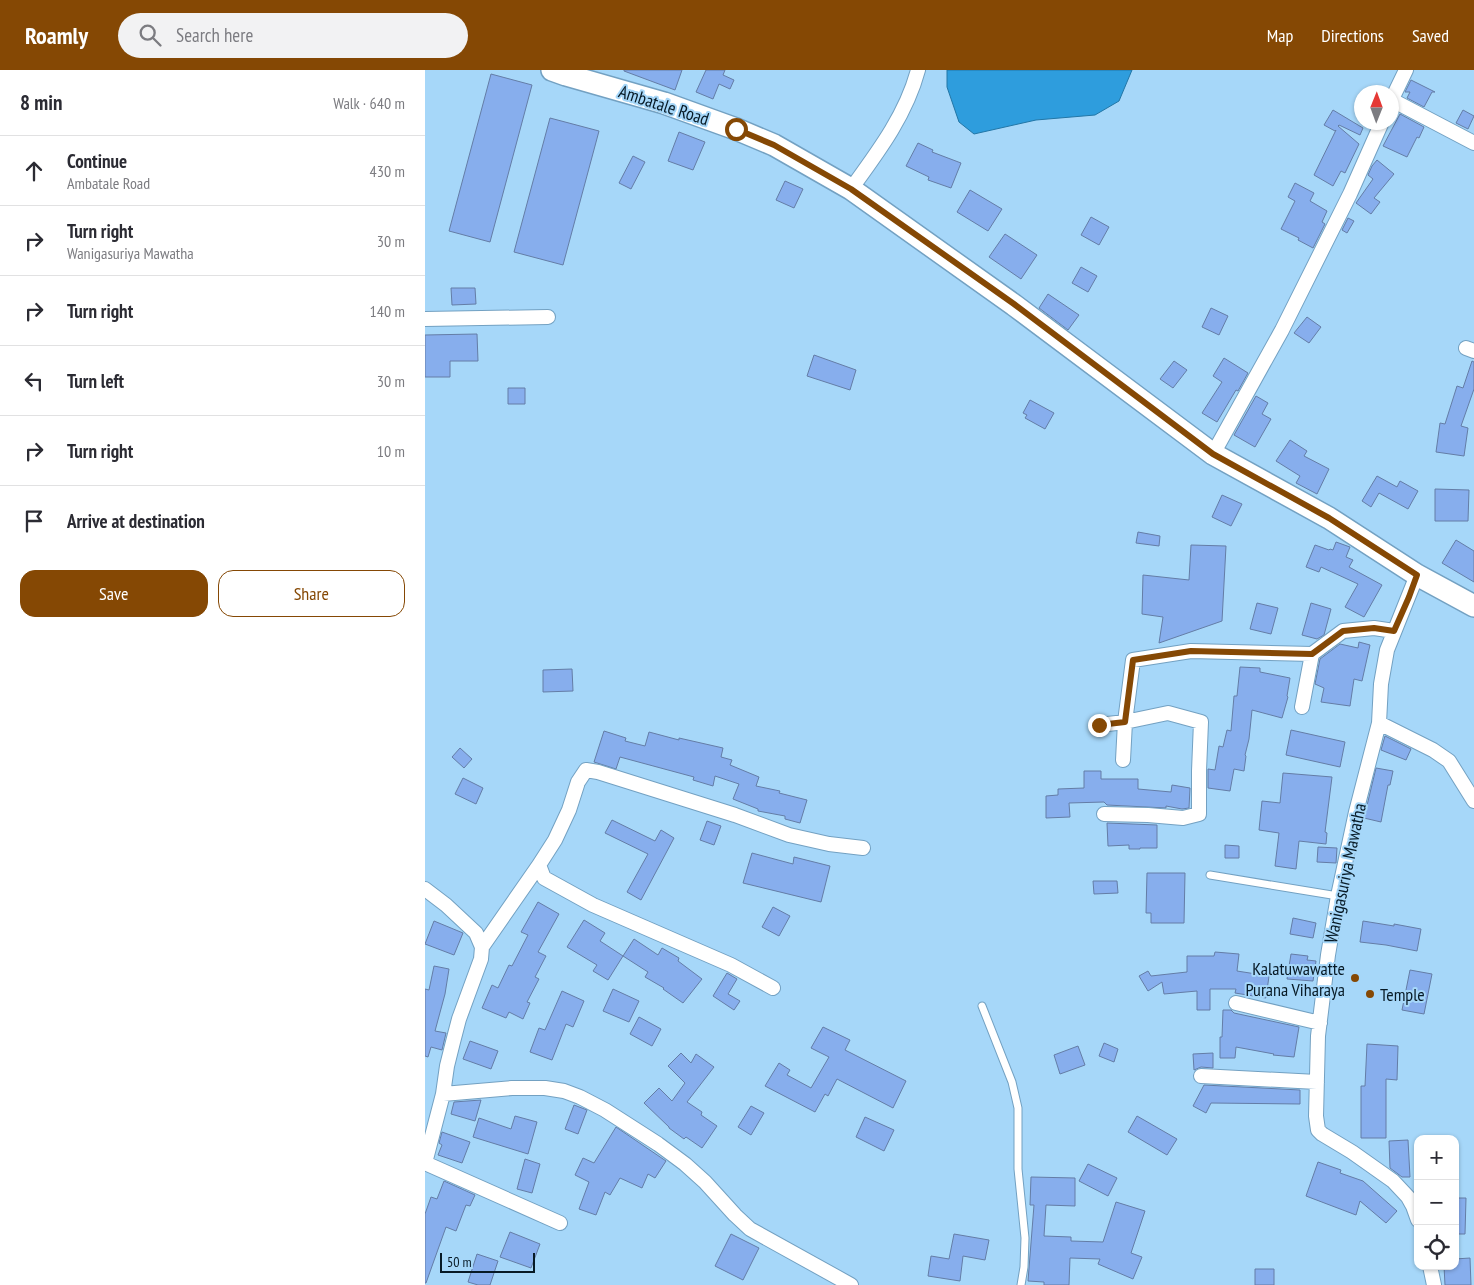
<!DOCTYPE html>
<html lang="en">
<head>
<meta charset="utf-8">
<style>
	:root { --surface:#fff; --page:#f2f2f3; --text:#2b2b33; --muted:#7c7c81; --line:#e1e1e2; --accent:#854804 }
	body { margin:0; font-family:"PT Sans Narrow",sans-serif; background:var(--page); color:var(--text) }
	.controls { position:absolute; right:15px; bottom:15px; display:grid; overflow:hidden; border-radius:10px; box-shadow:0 1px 4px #0004 }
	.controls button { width:45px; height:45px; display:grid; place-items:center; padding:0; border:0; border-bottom:1px solid var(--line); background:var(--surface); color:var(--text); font:25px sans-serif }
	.compass { position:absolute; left:929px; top:15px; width:45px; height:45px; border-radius:50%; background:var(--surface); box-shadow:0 1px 4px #0004; rotate:1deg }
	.scale { position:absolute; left:15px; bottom:12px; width:95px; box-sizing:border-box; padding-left:5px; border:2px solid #071a26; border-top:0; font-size:14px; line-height:18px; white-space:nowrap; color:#071a26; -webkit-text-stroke:4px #a6d7f9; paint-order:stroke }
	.stop { position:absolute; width:15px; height:15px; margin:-11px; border:4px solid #854804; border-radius:50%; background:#fff }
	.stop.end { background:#854804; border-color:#fff; box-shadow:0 1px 5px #0008 }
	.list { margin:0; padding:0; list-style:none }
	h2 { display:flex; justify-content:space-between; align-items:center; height:65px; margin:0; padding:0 20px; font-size:21px }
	h2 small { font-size:16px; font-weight:400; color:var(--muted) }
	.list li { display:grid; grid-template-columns:32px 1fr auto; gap:15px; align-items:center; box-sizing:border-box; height:70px; padding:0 20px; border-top:1px solid var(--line) }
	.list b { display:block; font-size:19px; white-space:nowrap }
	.list p { margin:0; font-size:16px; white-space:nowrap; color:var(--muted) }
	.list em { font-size:16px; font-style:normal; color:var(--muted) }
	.actions { display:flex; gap:10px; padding:15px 20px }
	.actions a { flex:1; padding:11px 0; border:1px solid var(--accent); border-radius:15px; text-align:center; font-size:18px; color:var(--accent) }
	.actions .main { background:var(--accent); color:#fff }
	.icon { flex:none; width:28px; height:28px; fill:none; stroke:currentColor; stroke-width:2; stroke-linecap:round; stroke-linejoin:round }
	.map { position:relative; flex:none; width:1049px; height:1215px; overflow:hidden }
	header { display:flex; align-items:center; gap:30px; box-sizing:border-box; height:70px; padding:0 25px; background:var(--accent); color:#fff }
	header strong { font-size:24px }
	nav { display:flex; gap:28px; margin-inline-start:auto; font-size:18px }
	.search { width:350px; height:45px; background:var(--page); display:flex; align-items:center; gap:12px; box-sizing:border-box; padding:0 18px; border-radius:28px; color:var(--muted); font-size:19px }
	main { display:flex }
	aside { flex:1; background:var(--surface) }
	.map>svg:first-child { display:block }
	.water { fill:#2e9ddd; stroke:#2276a6 }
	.building { fill:#87aeed; stroke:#647da6 }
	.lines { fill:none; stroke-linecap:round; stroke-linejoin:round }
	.lane-casing { stroke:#73a1c2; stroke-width:9 }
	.street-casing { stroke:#73a1c2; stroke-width:16 }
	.primary-casing { stroke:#73a1c2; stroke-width:24 }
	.lane { stroke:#fff; stroke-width:7 }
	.street { stroke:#fff; stroke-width:14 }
	.primary { stroke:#fff; stroke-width:21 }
	.route { stroke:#854804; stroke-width:6 }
	.poi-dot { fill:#854804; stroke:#a6d7f9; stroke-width:2 }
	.labels { text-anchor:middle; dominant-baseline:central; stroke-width:4; stroke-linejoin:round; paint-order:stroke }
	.street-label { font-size:18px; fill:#071a26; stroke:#a6d7f9 }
	.poi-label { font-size:18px; fill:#071a26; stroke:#a6d7f9; text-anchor:end }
</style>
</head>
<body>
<header>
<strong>Roamly</strong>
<div class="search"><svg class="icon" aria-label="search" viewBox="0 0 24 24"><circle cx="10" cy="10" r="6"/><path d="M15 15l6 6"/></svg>Search here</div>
<nav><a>Map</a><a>Directions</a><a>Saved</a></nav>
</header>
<main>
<aside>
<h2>8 min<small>Walk · 640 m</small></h2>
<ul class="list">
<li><svg class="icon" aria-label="ahead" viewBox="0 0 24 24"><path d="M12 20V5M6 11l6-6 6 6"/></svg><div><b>Continue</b><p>Ambatale Road</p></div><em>430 m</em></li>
<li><svg class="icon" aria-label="right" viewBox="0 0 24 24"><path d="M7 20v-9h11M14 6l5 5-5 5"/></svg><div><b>Turn right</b><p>Wanigasuriya Mawatha</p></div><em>30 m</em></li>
<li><svg class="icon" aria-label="right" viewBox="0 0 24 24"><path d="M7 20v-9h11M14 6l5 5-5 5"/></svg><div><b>Turn right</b></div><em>140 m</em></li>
<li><svg class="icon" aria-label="left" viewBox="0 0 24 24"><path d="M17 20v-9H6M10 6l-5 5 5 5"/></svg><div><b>Turn left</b></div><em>30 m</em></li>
<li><svg class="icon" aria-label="right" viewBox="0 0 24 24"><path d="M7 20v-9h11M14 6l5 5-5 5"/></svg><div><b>Turn right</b></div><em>10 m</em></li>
<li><svg class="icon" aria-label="arrive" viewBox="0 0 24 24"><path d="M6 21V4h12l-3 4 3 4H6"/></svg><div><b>Arrive at destination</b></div></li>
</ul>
<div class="actions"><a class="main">Save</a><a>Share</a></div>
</aside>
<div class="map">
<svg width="1049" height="1215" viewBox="0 0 1049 1215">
	<rect width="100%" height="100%" fill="#a6d7f9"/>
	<path class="water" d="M522 0H707L694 31 670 45 611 50 549 64 534 52 522 17Z"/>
	<path class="building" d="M199 0H257L250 20 199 1Z
		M281 0H300L298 5 309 10 305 19 294 14 288 29 271 22Z
		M66 4 107 15 65 172 24 161Z
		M986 10 1010 22H1007L999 37 982 28 985 22H980Z
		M908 40 938 58 935 65 914 55 913 56 934 74 920 103 916 101 908 116 889 105 911 60 910 61 899 55Z
		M1038 40 1049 46 1043 59 1031 53Z
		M975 44 999 57 994 68 992 67 982 87 958 76Z
		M125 48 174 61 138 195 89 182Z
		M254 62 280 72 268 100 243 91Z
		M493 73 508 80 507 82 536 93 526 118 503 110 504 107 481 96Z
		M208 86 220 92 206 119 194 113Z
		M952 90 969 104 949 128 955 132 946 144 931 133 948 109 943 105 947 96Z
		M360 111 378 119 369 138 351 130Z
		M870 113 889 123 885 131 902 141 897 152 900 154 888 178 873 170 874 168 856 159 870 131 863 127Z
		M545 120 577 139 563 161 532 142Z
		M666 147 684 157 674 175 656 165Z
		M923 148 929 151 922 163 917 160Z
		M580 164 612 185 596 209 564 187Z
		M656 197 672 206 663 222 647 213Z
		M26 218H50L51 234 27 235Z
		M623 224 654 245 643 260 614 238Z
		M786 238 803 246 794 265 777 257Z
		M882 247 896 257 884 273 869 263Z
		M52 264 53 291H25V307H0V265Z
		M389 285 431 300 425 320 382 306Z
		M799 288 823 303 813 321 811 320 792 352 777 343 797 312 788 306Z
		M749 291 762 300 748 318 735 309Z
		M1047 291 1049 292V319L1036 356 1043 358 1039 386 1011 382 1015 353 1020 354 1032 316 1038 318Z
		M83 318H100V334H83Z
		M831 326 843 333 837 344 846 349 830 377 809 365Z
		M605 330 629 343 620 359 600 348 602 345 598 343Z
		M865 370 882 381 879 386 904 399 892 424 871 413 875 406 851 391Z
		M952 406 972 417 975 411 993 421 983 439 954 423 946 437 937 431Z
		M1010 419 1044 420 1043 451H1010Z
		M797 425 817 434 806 456 787 447Z
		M713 462 735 466 734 476 711 473Z
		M1031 470 1049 481V512L1017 493Z
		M911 472 925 477 921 487 928 490 924 497 957 515 939 547 920 537 933 514 896 497 894 502 881 497 890 475 904 480 905 479 908 480Z
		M766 475 801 476 797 551 734 573 738 547 717 544 718 505 764 510Z
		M832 533 853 538 846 564 825 559Z
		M886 533 906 539 899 565 892 569 877 565Z
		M934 572 945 575 937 611 929 609 925 636 896 632 899 618 890 614 895 589 915 574 933 578Z
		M815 597 835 598V602L865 608 862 626 863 627 857 648 827 640 824 669 820 685 821 686 819 701 809 699 805 721 783 718V699L790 700 794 676 798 677 802 660 806 661 809 626H812Z
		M147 599 148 621 118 622V600Z
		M866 660 920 672 915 697 861 685Z
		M179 661 201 668 200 671 220 676 224 662 254 670V668L298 678 296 687 307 690 305 695 334 707 331 716 355 721 354 723 382 730 375 753 360 749V746L333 741V739L308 729 314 714 290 706 288 716 268 710 269 707 195 687 191 699 169 692Z
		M960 666 986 679 981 690 956 680Z
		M35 678 47 689 39 698 27 687Z
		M951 698 968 701 965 715H963L956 752 939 748Z
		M659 701H676V709H713V719L746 722 747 715 765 718 764 738 757 739 741 736V738L682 735 679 732 644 733 645 747 621 748V726L633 725V719L659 718Z
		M858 703 907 707 900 762 902 763 901 774 874 771 871 799 850 796 854 763 834 760 837 731 855 733Z
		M38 708 58 718 51 734 30 724Z
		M187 750 230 771 236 760 249 768 216 830 202 822 223 784 180 763Z
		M282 751 296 756 289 775 275 770Z
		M682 753 732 755V778H715V779H704V775L683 776Z
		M800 775 814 776V788H800Z
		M893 777 912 778 911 793 892 792Z
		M327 783 368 794 369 787 405 796 396 832 318 813Z
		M722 803H760L759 853H726V843H721Z
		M668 811H692L693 823 669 824Z
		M113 832 134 844 113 882 121 886 110 907 114 909 102 932 105 933 98 949 84 942 81 948 57 938 67 915 73 918 84 895 87 896 103 865 96 862Z
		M348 837 365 846 354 866 337 857Z
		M868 848 891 853 888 868 865 864Z
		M159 850 180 863 175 871 198 886 183 910 168 901 172 895 142 877Z
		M9 851 38 863 29 885 0 874Z
		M938 851 969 856V854L996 859 992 881 961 875 935 872Z
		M209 869 233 885 237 878 254 888 253 891 277 909 258 933 238 919 239 918 220 907 223 902 198 886Z
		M790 882 814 884 812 901 844 906 841 928 810 923 811 919H785V940H772V921L739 924 737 912 723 921 714 906 723 901 726 906 762 902V886H789Z
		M866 884 883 886 882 890 891 891 888 911 862 909Z
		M9 896 24 899 20 924 10 961 21 963 17 980 6 977 3 987 0 986V919L4 920Z
		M985 900 1007 904 999 944 977 940Z
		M302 903 312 909 303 924 315 931 309 940 288 926Z
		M188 919 214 931 204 952 178 941Z
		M137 921 159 931 148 957 141 954 127 990 105 982 114 958 120 960Z
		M798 940H806L809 943 874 957 869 987 848 985 849 984 811 977 810 988H795V967H797Z
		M214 947 236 959 227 976 205 964Z
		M398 957 425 970 420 980 481 1011 468 1038 412 1009 403 1026 400 1024 390 1042 340 1016 354 993 365 1000 362 1005 386 1018 404 987 386 978Z
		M45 971 73 981 66 999 38 989Z
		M679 973 693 979 689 992 674 986Z
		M942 974 973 976 972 1010 961 1009V1068H936V1016H940Z
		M653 976 660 995 635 1004 629 985Z
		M256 983 266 993 271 984 289 997 262 1032 277 1042 276 1045 292 1056 277 1078 261 1067 259 1069 244 1058V1057L219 1033 234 1018 247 1031 260 1013 243 996Z
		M788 983V998L776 997 769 1000 768 984Z
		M779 1015 875 1020V1034L786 1033 781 1043 768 1036Z
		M56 1030 50 1051 26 1044 29 1032Z
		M149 1035 162 1040 153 1064 140 1059Z
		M326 1036 339 1043 326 1065 313 1057Z
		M90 1046 112 1052 103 1084 48 1067 54 1048 86 1059Z
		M712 1046 752 1069 742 1085 703 1062Z
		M440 1047 469 1060 459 1081 431 1067Z
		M191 1057 241 1091 230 1108 223 1104 217 1118 195 1108 185 1125 180 1122 171 1145 154 1139 164 1112 150 1105 158 1088 169 1093Z
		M17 1062 45 1072 37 1093 13 1085 17 1075 14 1073Z
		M983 1070 985 1107H977L965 1098 964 1071Z
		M100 1089 115 1094 107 1123 92 1119Z
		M893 1092 916 1100 915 1103 938 1111 972 1141 961 1153 935 1131 931 1145 881 1126Z
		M663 1094 692 1108 683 1126 654 1111Z
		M606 1107 650 1108V1136L621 1135 619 1166 646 1167V1171L678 1172 691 1132 720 1141 706 1183 717 1187 708 1209 673 1194 675 1189 645 1188 644 1215H619V1212L603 1211 609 1135H605Z
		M19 1111 50 1125 45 1136 41 1135 31 1161 21 1157 1 1213H0V1144L6 1127 12 1129Z
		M1030 1128H1041L1040 1164H1030Z
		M85 1162 115 1174 106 1198 75 1187Z
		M306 1164 334 1178 318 1210 290 1196Z
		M529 1164 564 1170 560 1190 538 1186 535 1211 503 1206 506 1186 524 1189Z
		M52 1184 73 1191 65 1215H53L43 1212Z
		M1045 1188 1046 1215H1020L1019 1196H1030V1189Z
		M830 1199H849V1215H830Z"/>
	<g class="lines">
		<defs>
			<path id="lane" d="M785 805 913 826
				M557 936 587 1012 593 1038V1099L600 1168 599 1197 596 1215"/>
			<path id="street" d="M967 30 1049 73
				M966 31 981 0
				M426 119C453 82 481 45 493 0
				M0 249 123 247
				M1041 278 1049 281
				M788 384 857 260 925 124 957 52
				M992 505 962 580 956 614 954 653 931 742 913 826 903 885 893 966 891 1046 893 1060 897 1064 927 1082 968 1111 983 1127 988 1136 993 1150
				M877 637 887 584 918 561 949 558 969 561
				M954 653 1008 680 1024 691 1049 731
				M674 655 700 652 743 643 776 652 774 701V744L758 748 723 745 679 744
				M698 690 700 652 708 590 766 581 887 584
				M0 819 21 835 51 863 57 877 56 889 34 949 28 972 22 996 18 1024 0 1093
				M57 877 114 795
				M348 918 306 895 168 835 119 808 114 795 130 770 144 740 153 712 161 700 173 702 310 745 364 765 404 774 438 778
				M811 933 895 953
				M776 1006 892 1012
				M18 1024 87 1018H120L139 1021 155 1027 180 1040 233 1074 260 1094 280 1112 310 1145 325 1159 426 1215
				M0 1093 135 1153
				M1005 1196 1009 1215"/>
			<path id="primary" d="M127 0 141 5 239 33 311 59 349 75 426 119 589 235 788 384 904 448 992 505 1049 536"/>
		</defs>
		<use href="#lane" class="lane-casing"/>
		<use href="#street" class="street-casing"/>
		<use href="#primary" class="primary-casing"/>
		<use href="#lane" class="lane"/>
		<use href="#street" class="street"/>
		<use href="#primary" class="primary"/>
	</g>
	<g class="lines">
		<path class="route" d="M311 59 349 75 426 119 589 234 788 384 904 448 992 505 984 527 969 561 949 558 918 561 887 584 766 581 708 590 700 652 674 655"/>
	</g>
	<g class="poi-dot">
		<circle cx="930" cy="908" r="5"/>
		<circle cx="945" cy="924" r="5"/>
	</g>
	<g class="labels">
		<g class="street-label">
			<text transform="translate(239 35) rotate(18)">Ambatale Road</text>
			<text transform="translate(920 803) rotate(-78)">Wanigasuriya Mawatha</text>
		</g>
		<g class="poi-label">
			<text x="920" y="898">Kalatuwawatte<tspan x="920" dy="21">Purana Viharaya</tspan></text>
			<text x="955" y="924" text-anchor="start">Temple</text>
		</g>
	</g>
</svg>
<div class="controls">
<button>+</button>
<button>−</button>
<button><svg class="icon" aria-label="locate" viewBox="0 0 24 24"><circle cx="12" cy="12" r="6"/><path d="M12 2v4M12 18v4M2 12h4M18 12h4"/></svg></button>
</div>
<svg class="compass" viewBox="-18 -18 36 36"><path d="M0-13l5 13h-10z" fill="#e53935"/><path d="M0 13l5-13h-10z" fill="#7c7c81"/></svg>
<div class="scale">50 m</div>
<div class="stop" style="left:311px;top:59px"></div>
<div class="stop end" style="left:674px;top:655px"></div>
</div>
</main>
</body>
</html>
